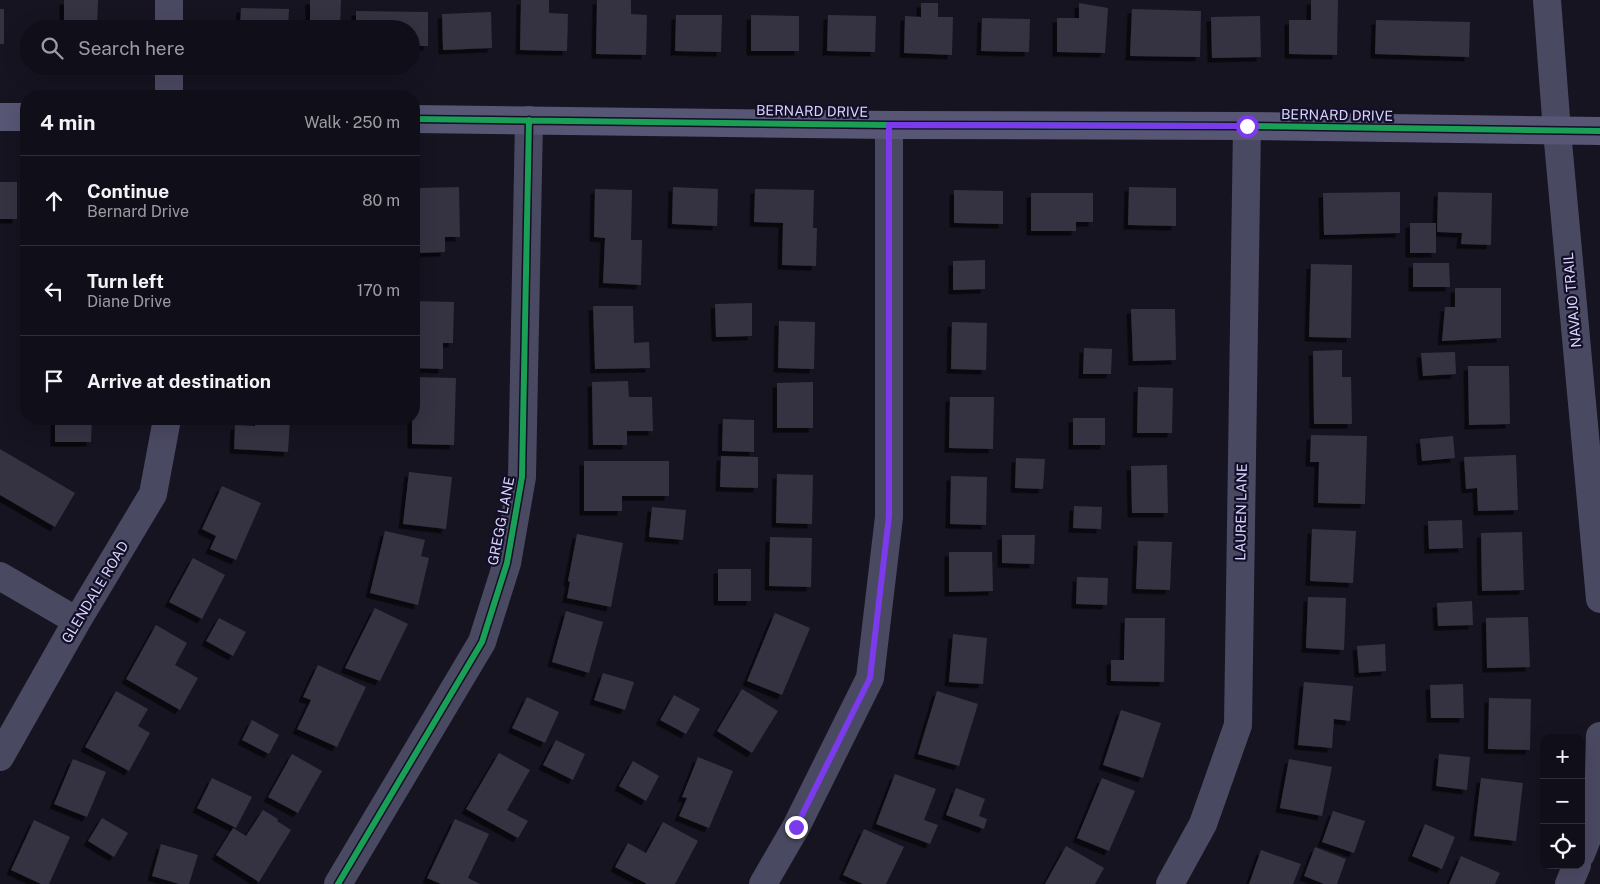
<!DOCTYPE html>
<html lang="en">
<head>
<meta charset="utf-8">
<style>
	:root { --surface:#100f19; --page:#191822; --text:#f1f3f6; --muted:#9c9ca2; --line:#302f38 }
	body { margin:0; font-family:"Public Sans",sans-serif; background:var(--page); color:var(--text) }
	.controls { position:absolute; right:15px; bottom:15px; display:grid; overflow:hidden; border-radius:10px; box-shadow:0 5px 20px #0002 }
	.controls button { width:45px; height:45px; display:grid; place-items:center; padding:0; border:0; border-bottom:1px solid var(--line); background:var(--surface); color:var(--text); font:25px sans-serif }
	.stop { position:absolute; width:15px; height:15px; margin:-11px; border:4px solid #7c3aed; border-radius:50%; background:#fff }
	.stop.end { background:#7c3aed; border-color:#fff; box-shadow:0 1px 5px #0008 }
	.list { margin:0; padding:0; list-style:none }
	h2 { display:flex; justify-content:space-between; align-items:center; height:65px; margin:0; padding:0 20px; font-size:21px }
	h2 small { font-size:16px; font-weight:400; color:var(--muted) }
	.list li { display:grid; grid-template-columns:32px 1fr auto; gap:15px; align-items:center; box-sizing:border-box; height:90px; padding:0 20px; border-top:1px solid var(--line) }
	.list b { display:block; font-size:19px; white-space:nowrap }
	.list p { margin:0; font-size:16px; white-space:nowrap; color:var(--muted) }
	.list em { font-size:16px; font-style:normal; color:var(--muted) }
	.icon { flex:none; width:28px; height:28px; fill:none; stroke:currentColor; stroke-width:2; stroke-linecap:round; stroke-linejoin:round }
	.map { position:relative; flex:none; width:1600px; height:884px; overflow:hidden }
	.search { position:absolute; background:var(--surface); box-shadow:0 5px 20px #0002; left:20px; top:20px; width:400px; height:55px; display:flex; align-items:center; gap:12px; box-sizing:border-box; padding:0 18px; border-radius:28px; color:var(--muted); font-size:19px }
	.panel { position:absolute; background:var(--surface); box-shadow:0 5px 20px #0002; left:20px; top:90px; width:400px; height:335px; border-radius:20px }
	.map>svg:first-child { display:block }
	.building { fill:#343243; filter:url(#shadow) }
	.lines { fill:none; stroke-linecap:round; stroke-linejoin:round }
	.street { stroke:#4a4962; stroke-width:28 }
	.secondary { stroke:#575674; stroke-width:28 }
	.cycleway-casing { stroke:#130f26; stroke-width:9 }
	.cycleway { stroke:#1a9f57; stroke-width:6 }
	.route { stroke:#7c3aed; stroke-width:6 }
	.labels { text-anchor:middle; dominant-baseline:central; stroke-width:4.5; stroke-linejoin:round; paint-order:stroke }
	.street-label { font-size:14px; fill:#d9d4ff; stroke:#130f26 }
</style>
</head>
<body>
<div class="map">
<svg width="1600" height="884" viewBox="0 0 1600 884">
	<defs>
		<filter id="shadow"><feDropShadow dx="-4.5" dy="4.5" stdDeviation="0" flood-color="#0009"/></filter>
	</defs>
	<rect width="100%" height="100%" fill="#161421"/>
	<path class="building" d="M64 0H98L97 29H64Z
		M310 0H341L340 28 310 27Z
		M521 0H549V13L568 14 567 51 520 50Z
		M597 0H631V14L647 15 646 55 596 54Z
		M1311 0H1338L1337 55 1289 54V20H1311Z
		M921 3H938V17H953L952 55 904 53 905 16 921 17Z
		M1079 3 1108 8 1105 53 1057 52V18H1079Z
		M241 8 289 9 288 29H240Z
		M0 9H4V44H0Z
		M1132 9 1201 11 1200 57 1130 56Z
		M356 11 428 12V46H411V29H356Z
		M491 12 492 48 443 50 442 14Z
		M676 15H722L721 52 675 51Z
		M751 15 799 16V51H751Z
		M828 15 876 16 875 52 827 51Z
		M1260 16 1261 57 1212 58 1211 17Z
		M982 18 1030 19 1029 52 981 51Z
		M1376 20 1470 22 1469 57 1375 54Z
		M0 182H17V219H0Z
		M459 187 460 237H445V252L420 253 419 188Z
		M673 187 718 189 717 226 672 224Z
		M1129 187 1176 188V226L1128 225Z
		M595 189 632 190 631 240H642L641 285 603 283 605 238 594 237Z
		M755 189 814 190 813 228H817L816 266 782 265 783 223 754 222Z
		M954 190 1003 191V224L954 223Z
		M1400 192V233L1324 235 1323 193Z
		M1438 192 1492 193 1491 245 1461 244 1462 233 1437 232Z
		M1031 193H1093V222H1076V231H1031Z
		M1410 223H1436V253H1410Z
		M985 260V289L953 290V261Z
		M1413 263H1449L1450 287H1413Z
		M1311 264 1352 265 1351 338 1309 337Z
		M1455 288H1501V338L1442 341 1445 307H1455Z
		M414 301 454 302 453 343H443V369L414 368Z
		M752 303V336L716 337 715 304Z
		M593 306H633L634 343 649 342 650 368 595 369Z
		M1131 309H1175L1176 360 1133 361Z
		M779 321 815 322 814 369 778 368Z
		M952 322 987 323 986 370 951 369Z
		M1084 348 1112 349 1111 374H1083Z
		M1342 350V377H1351L1352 424H1314L1313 351Z
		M1455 352 1456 374 1423 376 1421 353Z
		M1468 366H1509L1510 424 1469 425Z
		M414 377 456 378 454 445 412 444V419H414Z
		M628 381 629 397H652L653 431H627V445H593L592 382Z
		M813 382V428H777V383Z
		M1138 387 1173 388 1172 433H1137Z
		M950 397H994L993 449 949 448Z
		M1073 418H1105V445H1073Z
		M55 419H92L91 442H55Z
		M255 419H290L288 452 234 449 235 425 255 426Z
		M723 419 754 420V452L722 451Z
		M1311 435 1367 436 1365 504 1318 503 1319 462H1310Z
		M1453 436 1455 458 1422 461 1420 439Z
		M0 449 75 493 55 527 0 495Z
		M1516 455 1518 510 1478 511 1477 488 1466 489 1464 457Z
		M721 456 758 457V488L720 487Z
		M1016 458 1045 459 1043 489 1015 488Z
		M584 461H669V496H622V511H584Z
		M1167 465 1168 513H1132L1131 466Z
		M409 472 452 477 446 529 403 524Z
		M777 474 813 475 812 524 776 523Z
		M951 476 987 477 986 525 950 524Z
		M222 486 261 503 236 560 210 549 216 536 202 529Z
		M1074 506 1102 507 1101 529 1073 528Z
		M652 507 686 510 683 540 649 537Z
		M1462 520 1463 548 1429 549 1428 521Z
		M1312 529 1356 531 1353 583 1310 581Z
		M385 531 425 540 421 556 429 558 418 605 370 593Z
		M1522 532 1524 590 1482 591 1481 533Z
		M577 534 623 543 611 607 567 598 570 582 568 581Z
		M1002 535H1035L1034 564 1002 563Z
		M770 537 812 538 811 587 769 586Z
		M1138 541 1172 542 1170 590 1136 589Z
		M949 552H992L993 591 949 592Z
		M193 558 225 575 202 619 169 602Z
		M718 569H751V601H718Z
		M1077 577 1108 578 1107 605 1076 604Z
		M1308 597 1346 598 1344 650 1306 648Z
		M1472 601 1473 625 1438 626 1437 603Z
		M375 608 408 624 380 681 345 668Z
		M566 611 603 622 589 673 552 662Z
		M775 613 810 628 782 695 747 681Z
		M1528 617 1530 667 1487 668 1486 618Z
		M219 618 246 632 233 656 206 641Z
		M1125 618H1165L1164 682 1111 681V660H1124Z
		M156 625 187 643 175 665 198 678 180 710 126 679Z
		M953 634 987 638 983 684 949 682Z
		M1385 644 1386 671 1359 673 1357 646Z
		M318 665 366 687 337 747 297 729 311 700 303 697Z
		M603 673 634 682 625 710 594 700Z
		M1304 682 1353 686 1350 721 1334 719 1332 748 1298 745Z
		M1463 684 1464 718H1431L1430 685Z
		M742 689 778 711 752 753 717 731Z
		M116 691 148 709 138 726 150 733 129 771 85 747Z
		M937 691 978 704 959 766 918 754Z
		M674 695 700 709 686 734 660 720Z
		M527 697 559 712 545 743 512 728Z
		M1489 698 1531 699 1530 750 1488 749Z
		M1121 710 1161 723 1143 778 1103 765Z
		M252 720 279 735 269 754 242 740Z
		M556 740 585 754 573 780 543 765Z
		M499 753 530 770 507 810 528 821 518 838 466 809Z
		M292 754 322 771 298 813 268 797Z
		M1439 754 1470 757 1467 790 1436 786Z
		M698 757 733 771 709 828 679 816 687 798 682 797Z
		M73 759 106 772 87 817 54 804Z
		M1289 759 1332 767 1322 816 1280 808Z
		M633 761 659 776 646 801 619 786Z
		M895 774 936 789 924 820 938 825 930 844 876 824Z
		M212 778 252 797 236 828 197 808Z
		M1102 778 1135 791 1109 851 1077 838Z
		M1481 778 1523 783 1516 841 1474 836Z
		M956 788 985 799 979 816 987 819 984 829 946 815Z
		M263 810 278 819 277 821 291 830 259 882 216 855 233 828 246 836Z
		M1333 811 1365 821 1354 853 1322 842Z
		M102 818 128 833 114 857 88 841Z
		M455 819 489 834 468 878 480 884H441L427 878Z
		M34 820 70 837 49 884H41L11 870Z
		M663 822 698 841 675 884H647L615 867 628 843 646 853Z
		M1425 824 1455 837 1442 869 1412 856Z
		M864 829 904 847 886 884H863L843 875Z
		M161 844 198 855 189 884H179L152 876Z
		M1066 846 1104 868 1095 884H1045Z
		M1315 847 1346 859 1337 884H1324L1304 876Z
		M1261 850 1301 864 1293 884H1249Z
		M1461 856 1500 873 1495 884H1449Z"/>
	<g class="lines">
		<path class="street" d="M1547 0 1557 131 1600 599
			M169 29V0
			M169 96V66
			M0 576 77 621
			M0 757 77 621 153 494 167 419
			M1581 854 1598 811 1600 736
			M338 884 482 642 507 563 522 477 529 120
			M763 884 796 827 870 678 889 517V125
			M1170 884 1203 824 1238 725 1247 126
			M1569 884 1577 865"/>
		<path class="secondary" d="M0 117H26
			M414 119 889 125 1247 126 1600 131"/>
		<defs>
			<path id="cycleway" d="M414 119 889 125 1247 126 1600 131
				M338 884 482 642 507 563 522 477 529 120"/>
		</defs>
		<use href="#cycleway" class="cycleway-casing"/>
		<use href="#cycleway" class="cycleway"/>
	</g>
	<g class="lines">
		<path class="route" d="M796 827 870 678 889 516V125L1247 126"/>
	</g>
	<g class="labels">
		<g class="street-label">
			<text transform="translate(812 111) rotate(1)">BERNARD DRIVE</text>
			<text transform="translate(1337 115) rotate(1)">BERNARD DRIVE</text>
			<text transform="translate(1572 300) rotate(-95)">NAVAJO TRAIL</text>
			<text transform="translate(1241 512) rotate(-89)">LAUREN LANE</text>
			<text transform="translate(501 521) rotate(-79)">GREGG LANE</text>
			<text transform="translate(95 592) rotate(-59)">GLENDALE ROAD</text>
		</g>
	</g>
</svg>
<div class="controls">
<button>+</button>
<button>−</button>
<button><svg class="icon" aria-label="locate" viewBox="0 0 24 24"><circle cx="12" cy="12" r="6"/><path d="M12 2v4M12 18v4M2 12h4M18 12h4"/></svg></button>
</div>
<div class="stop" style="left:1247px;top:126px"></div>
<div class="stop end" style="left:796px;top:827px"></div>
<div class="search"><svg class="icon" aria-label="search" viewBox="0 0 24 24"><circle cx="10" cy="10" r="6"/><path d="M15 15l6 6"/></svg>Search here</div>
<section class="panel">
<h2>4 min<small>Walk · 250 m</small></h2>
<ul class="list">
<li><svg class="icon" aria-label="ahead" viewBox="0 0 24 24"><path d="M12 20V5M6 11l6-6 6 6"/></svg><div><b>Continue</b><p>Bernard Drive</p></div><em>80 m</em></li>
<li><svg class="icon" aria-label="left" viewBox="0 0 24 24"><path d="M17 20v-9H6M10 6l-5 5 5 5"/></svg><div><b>Turn left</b><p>Diane Drive</p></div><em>170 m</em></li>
<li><svg class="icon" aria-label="arrive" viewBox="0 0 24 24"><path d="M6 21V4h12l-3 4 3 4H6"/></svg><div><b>Arrive at destination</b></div></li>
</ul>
</section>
</div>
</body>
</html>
